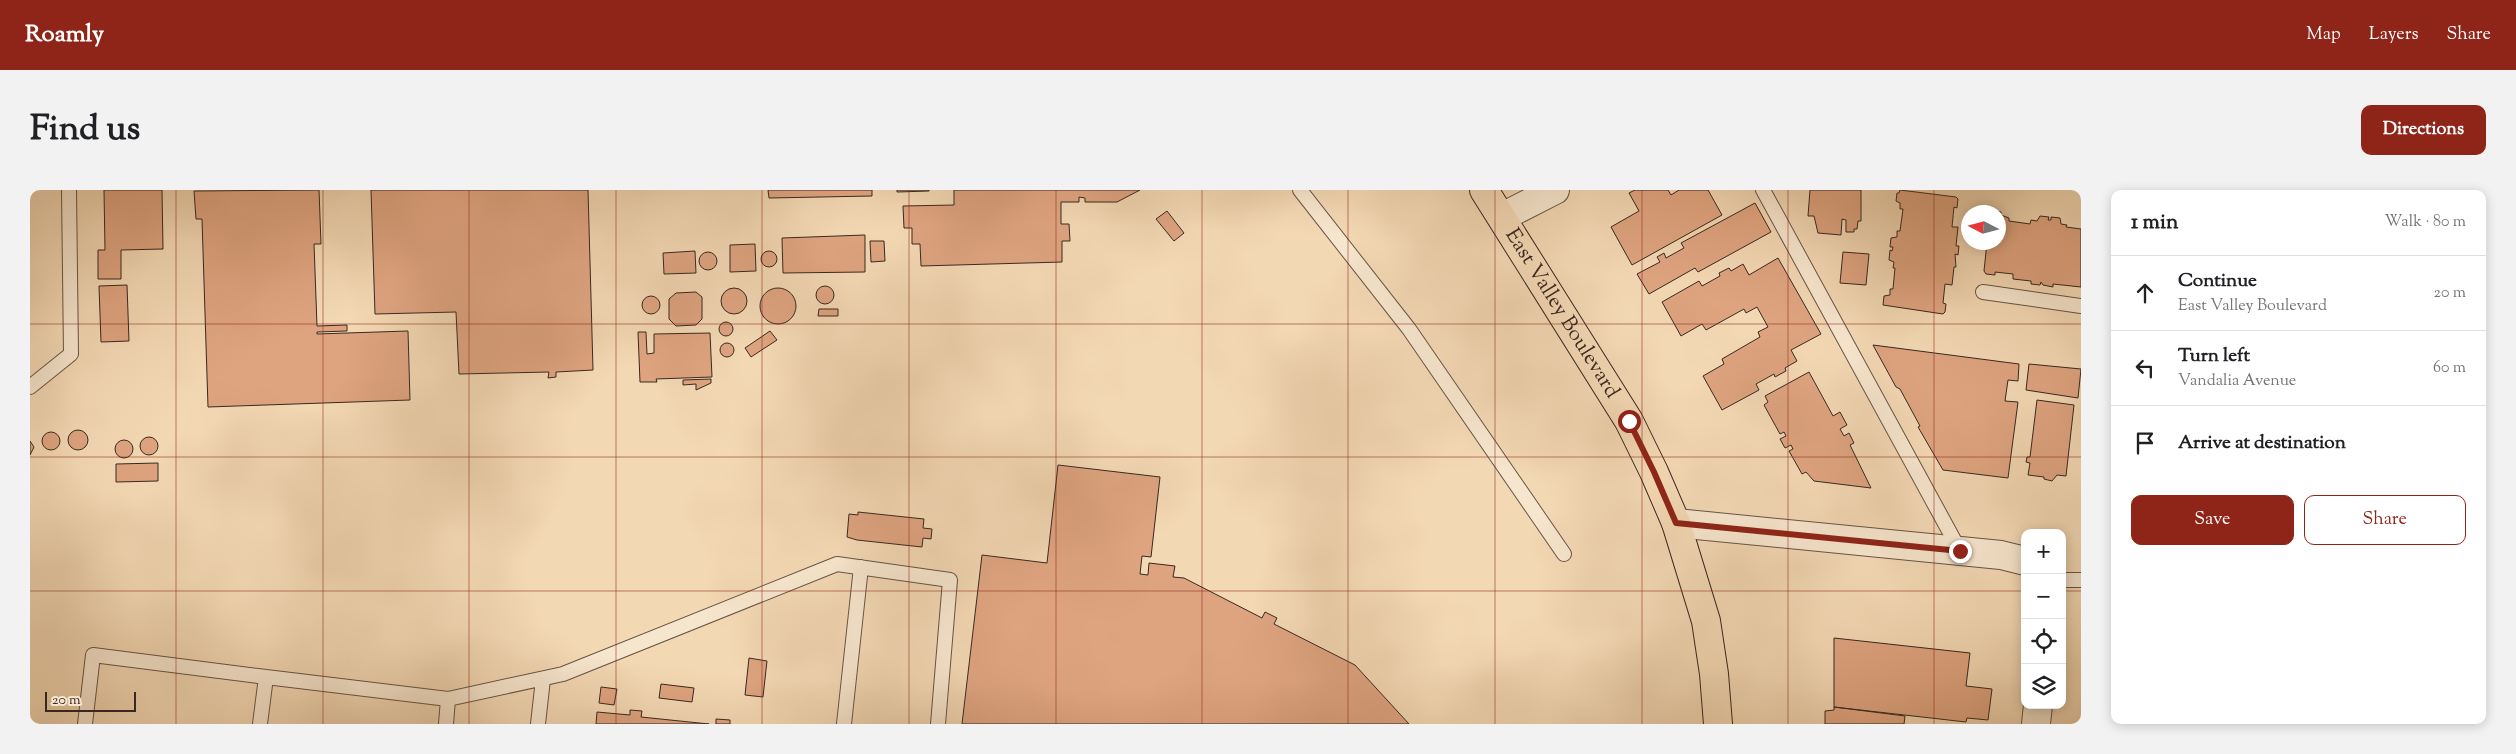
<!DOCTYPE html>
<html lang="en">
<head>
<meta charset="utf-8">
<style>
	:root { --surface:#fff; --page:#f2f2f2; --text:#202124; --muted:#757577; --line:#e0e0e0; --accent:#8f2418 }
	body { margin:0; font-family:"Sorts Mill Goudy",serif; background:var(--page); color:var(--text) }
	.controls { position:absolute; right:15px; bottom:15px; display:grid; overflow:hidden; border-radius:10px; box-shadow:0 2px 12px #0003 }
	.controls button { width:45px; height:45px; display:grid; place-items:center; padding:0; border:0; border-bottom:1px solid var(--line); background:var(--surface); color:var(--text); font:25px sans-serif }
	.compass { position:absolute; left:1931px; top:15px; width:45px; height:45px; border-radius:50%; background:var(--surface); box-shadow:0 2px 12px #0003; rotate:276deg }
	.scale { position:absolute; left:15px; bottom:12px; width:91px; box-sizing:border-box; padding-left:5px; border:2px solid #392821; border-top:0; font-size:14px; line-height:18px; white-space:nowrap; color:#392821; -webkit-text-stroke:4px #f7e6ce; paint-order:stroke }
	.stop { position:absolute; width:15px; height:15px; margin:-11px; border:4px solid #8f2418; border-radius:50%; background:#fff }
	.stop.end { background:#8f2418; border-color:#fff; box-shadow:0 1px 5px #0008 }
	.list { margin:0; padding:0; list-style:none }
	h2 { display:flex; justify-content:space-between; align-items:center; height:65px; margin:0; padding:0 20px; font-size:21px }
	h2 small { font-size:16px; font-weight:400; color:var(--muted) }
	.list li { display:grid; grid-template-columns:32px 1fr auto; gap:15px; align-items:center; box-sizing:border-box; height:75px; padding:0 20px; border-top:1px solid var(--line) }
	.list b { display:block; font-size:19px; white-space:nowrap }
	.list p { margin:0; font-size:16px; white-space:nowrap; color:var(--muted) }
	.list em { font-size:16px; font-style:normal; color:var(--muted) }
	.actions { display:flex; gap:10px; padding:15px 20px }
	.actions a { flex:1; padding:11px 0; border:1px solid var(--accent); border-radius:10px; text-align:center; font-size:18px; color:var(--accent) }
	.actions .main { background:var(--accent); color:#fff }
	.icon { flex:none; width:28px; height:28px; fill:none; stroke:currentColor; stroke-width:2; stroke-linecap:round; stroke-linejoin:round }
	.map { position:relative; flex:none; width:2051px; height:534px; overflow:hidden; border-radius:10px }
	header { display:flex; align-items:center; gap:30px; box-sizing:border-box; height:70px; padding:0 25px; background:var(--accent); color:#fff }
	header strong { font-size:24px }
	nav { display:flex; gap:28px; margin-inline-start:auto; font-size:18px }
	.intro { display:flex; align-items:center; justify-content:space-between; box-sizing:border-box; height:120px; padding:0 30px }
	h1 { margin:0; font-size:35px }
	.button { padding:12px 22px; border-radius:10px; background:var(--accent); color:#fff; font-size:18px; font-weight:700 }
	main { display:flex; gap:30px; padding:0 30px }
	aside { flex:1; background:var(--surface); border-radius:10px; box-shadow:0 2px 12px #0003 }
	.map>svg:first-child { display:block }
	.building { fill:#dea480; stroke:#392821 }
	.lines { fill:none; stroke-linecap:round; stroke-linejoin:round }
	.service-casing { stroke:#685446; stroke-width:16 }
	.minor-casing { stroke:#685446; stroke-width:30 }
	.primary-casing { stroke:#392821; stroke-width:30 }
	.service { stroke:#f7e6ce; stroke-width:14 }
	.minor { stroke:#f7e6ce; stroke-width:28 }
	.primary { stroke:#f3d8b4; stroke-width:28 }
	.route { stroke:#8f2418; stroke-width:6 }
	.grid { fill:none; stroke:#8f2418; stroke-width:1; stroke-opacity:0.55 }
	.labels { text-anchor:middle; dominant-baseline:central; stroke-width:4; stroke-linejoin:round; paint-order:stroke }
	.street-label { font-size:21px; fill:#392821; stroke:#f7e6ce }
</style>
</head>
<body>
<header>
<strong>Roamly</strong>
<nav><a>Map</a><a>Layers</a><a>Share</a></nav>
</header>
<div class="intro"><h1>Find us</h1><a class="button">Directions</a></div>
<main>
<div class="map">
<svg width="2051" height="534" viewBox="0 0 2051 534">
	<rect width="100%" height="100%" fill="#f3d8b4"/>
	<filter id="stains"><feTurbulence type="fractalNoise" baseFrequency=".004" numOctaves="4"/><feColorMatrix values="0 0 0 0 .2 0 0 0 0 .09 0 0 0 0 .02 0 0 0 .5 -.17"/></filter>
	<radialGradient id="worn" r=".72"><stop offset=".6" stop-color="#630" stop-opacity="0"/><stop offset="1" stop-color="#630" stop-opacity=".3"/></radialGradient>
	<path class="building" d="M74 0H132L133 59 91 60V89H68V60H75Z
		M289 0 291 54H284L287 136 317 135V141L287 142V144L378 141 380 210 178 217 172 29H166L164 1Z
		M341 0H558L563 180 526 182V187L518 188 519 182 429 184 426 122 345 124Z
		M738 0H842V6L739 8Z
		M867 0H899V1L867 2Z
		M924 0H1110L1087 12H1055V8L1049 7V12H1031V34H1039L1040 51H1032V72L891 76 890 54H882V38H874L873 16 924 15Z
		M1605 0H1638L1641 5 1649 0H1678L1692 25 1602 75 1581 37 1609 21 1599 3Z
		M1780 0H1831V31H1828L1827 39H1824V42H1816V30L1812 29 1811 45 1788 43 1784 26H1778Z
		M1870 0 1926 7 1928 9 1927 18 1924 17 1922 37H1928L1926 56H1929L1928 65 1925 64 1926 77H1924L1922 95 1915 94 1913 113 1916 114 1915 122 1913 124 1853 115 1854 106 1860 105V99H1863L1865 78H1863L1864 72 1859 70 1860 60 1862 61 1863 57H1860L1861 48 1867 47V41H1870L1873 19H1870V13L1866 11 1867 3H1869Z
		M1725 13 1741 42 1668 82 1665 78 1619 104 1607 84 1630 72 1627 67 1634 63 1636 68 1654 58 1651 53Z
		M1137 21 1154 43 1144 51 1126 29Z
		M1963 21 1971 22V25L1979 28V31L2000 34 2001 30 2007 31 2010 26 2019 27 2018 30H2021V27L2030 28 2031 34 2037 35 2036 37 2051 39V97L2023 94V97L2013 95 2011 92 2010 95 2001 94V91L1983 89V84L1965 82V85L1956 84 1954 81 1957 52H1968V22Z
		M835 45V82L753 83 752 48Z
		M840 51H854L855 71 841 72Z
		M725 54 726 81 700 82V55Z
		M665 61 666 83 634 84 633 63Z
		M731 69a8 8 0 1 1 16 0a8 8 0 1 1-16 0Z
		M669 71a9 9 0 1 1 18 0a9 9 0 1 1-18 0Z
		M1813 62 1839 64 1836 95 1810 93Z
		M1748 68 1791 144 1761 160 1767 171 1755 178 1756 181 1745 187 1744 184 1726 194 1729 200 1692 220 1673 186 1694 174 1692 169 1730 147 1728 142 1738 137 1727 117 1716 123 1714 119 1676 140 1672 134 1651 146 1632 112 1669 91 1672 96 1690 86 1689 83 1699 78 1701 81 1713 74 1719 85Z
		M97 95 99 151 71 152 69 96Z
		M786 105a9 9 0 1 1 18 0a9 9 0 1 1-18 0Z
		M730 116a18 18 0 1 1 36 0a18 18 0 1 1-36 0Z
		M691 111a13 13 0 1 1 26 0a13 13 0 1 1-26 0Z
		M666 102 672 107V129L666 135 646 136 639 129V109L646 103Z
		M612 115a9 9 0 1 1 18 0a9 9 0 1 1-18 0Z
		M789 119H808V126H788Z
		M689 139a7 7 0 1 1 14 0a7 7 0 1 1-14 0Z
		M740 141 747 150 721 167 715 158Z
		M608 142H616L617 164 624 163V144L680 143 682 187 626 189 627 192H610Z
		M690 160a7 7 0 1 1 14 0a7 7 0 1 1-14 0Z
		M1843 155 1989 174 1988 191 1978 190 1975 211 1988 212 1978 288 1913 280 1888 237 1890 236 1870 199 1866 197Z
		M1999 174 2051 179 2048 208 1996 200Z
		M1779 182 1803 226 1810 222 1817 235 1810 239 1814 246 1819 243 1824 253 1820 255 1841 298 1784 291 1776 282 1772 284 1759 261 1763 259 1761 255 1755 258 1750 249 1756 246 1754 242 1750 244 1734 215 1738 212 1735 206Z
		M681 189V193L666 200V194L653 195V190Z
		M2007 210 2044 215 2036 286 2027 285 2022 291 2014 289V287L1998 285 2000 273 1996 272 1997 267H2000Z
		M38 250a10 10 0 1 1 20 0a10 10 0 1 1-20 0Z
		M12 251a9 9 0 1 1 18 0a9 9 0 1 1-18 0Z
		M110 256a9 9 0 1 1 18 0a9 9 0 1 1-18 0Z
		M85 259a9 9 0 1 1 18 0a9 9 0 1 1-18 0Z
		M0 251 4 257 0 265Z
		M128 273V291L86 292V274Z
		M1028 275 1130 287 1121 367 1112 366 1110 384 1118 385 1119 373 1145 376 1143 387 1154 388 1232 428 1235 422 1247 428 1244 434 1325 475 1379 534H932L952 365 1017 373Z
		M828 322 894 329 893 338 902 339 901 349 893 348 892 357 827 350 817 347 819 324 828 325Z
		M1804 448 1940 463 1936 496 1962 499 1958 530 1937 528 1936 532 1804 517Z
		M719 468 737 471 733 507 715 505Z
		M631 494 664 498 662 512 629 508Z
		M571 497 587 499 584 515 569 513Z
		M1804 517 1875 526 1874 534H1795V521L1804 520Z
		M600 520 612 521 611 527 679 534H566L567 522 600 525Z
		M686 529 700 530V534H686Z"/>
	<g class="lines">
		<defs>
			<path id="service" d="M1270 0 1379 139 1534 364
				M1733 0 1930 361
				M1953 102 2051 116
				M0 197 41 164 39 0
				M2032 390H2051
				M418 509 533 484 807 374 920 390 908 534
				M55 534 63 465 236 487
				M230 534 236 487 418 509 416 534
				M508 534 513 489
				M814 534 831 377"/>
			<path id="minor" d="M1472 27 1525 0
				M1646 333 1971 365 1995 371
				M2006 534 2008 515"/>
			<g id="primary">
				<path id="s1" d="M1454 0 1599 231 1624 282 1646 333 1676 431 1684 484 1688 534"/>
			</g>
		</defs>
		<use href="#service" class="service-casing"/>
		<use href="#minor" class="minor-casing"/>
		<use href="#primary" class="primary-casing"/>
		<use href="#service" class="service"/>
		<use href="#minor" class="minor"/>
		<use href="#primary" class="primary"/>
	</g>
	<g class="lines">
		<path class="route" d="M1599 231 1624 282 1646 333 1930 361"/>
	</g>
	<path class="grid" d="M146 0V534M293 0V534M439 0V534M586 0V534M732 0V534M879 0V534M1026 0V534M1172 0V534M1318 0V534M1465 0V534M1612 0V534M1758 0V534M1904 0V534M0 134H2051M0 267H2051M0 401H1995M2032 401H2051"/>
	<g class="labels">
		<g class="street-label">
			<text stroke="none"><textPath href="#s1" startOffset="146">East Valley Boulevard</textPath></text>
		</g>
	</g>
	<rect width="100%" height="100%" filter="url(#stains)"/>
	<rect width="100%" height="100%" fill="url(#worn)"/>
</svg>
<div class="controls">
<button>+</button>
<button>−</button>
<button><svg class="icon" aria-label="locate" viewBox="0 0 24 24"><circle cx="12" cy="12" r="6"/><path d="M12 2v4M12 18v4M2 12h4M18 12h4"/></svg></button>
<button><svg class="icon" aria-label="layers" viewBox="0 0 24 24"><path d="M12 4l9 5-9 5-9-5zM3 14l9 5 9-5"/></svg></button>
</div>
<svg class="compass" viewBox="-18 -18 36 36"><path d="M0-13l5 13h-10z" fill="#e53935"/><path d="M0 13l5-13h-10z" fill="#757577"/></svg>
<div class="scale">20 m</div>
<div class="stop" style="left:1599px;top:231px"></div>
<div class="stop end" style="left:1930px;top:361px"></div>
</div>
<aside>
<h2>1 min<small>Walk · 80 m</small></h2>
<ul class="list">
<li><svg class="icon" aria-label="ahead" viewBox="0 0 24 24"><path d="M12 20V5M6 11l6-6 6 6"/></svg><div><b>Continue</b><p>East Valley Boulevard</p></div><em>20 m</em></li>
<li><svg class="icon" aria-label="left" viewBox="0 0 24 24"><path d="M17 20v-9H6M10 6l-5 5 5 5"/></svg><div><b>Turn left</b><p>Vandalia Avenue</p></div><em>60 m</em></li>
<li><svg class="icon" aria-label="arrive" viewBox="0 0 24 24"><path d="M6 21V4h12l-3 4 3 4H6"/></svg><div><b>Arrive at destination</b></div></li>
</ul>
<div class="actions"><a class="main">Save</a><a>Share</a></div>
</aside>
</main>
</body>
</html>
